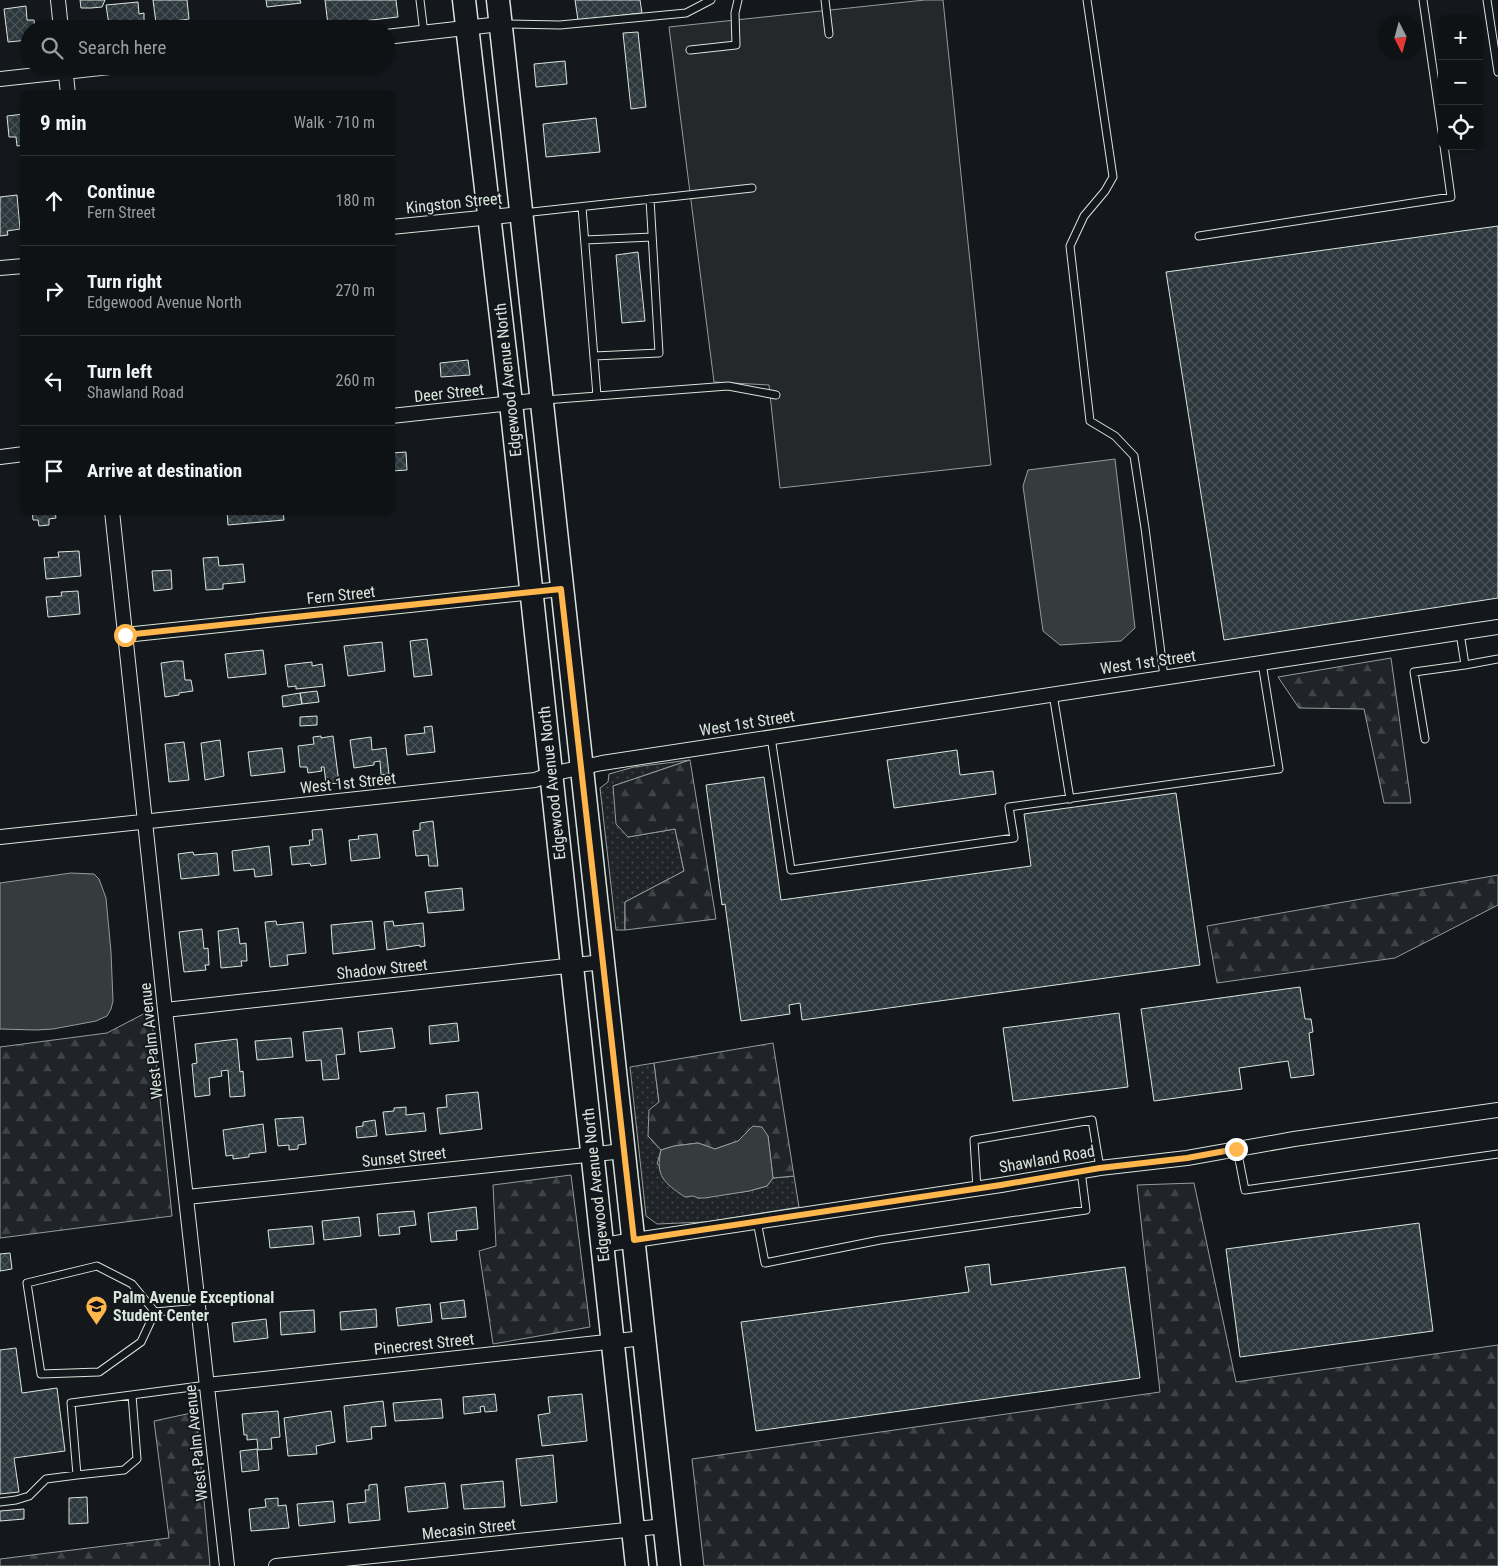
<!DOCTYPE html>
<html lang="en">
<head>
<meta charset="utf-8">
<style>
	:root { --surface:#0f1215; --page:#1d2022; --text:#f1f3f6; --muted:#9b9ea0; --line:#2f3234 }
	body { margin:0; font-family:"Roboto Condensed",sans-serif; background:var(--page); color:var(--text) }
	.controls { position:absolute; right:15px; top:15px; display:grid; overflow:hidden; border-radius:10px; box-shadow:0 1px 4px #0004 }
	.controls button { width:45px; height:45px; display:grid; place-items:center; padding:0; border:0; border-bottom:1px solid var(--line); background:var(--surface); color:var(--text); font:25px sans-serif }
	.compass { position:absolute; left:1378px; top:15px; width:45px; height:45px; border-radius:50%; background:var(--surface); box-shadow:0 1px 4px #0004; rotate:174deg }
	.stop { position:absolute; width:15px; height:15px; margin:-11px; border:4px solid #ffb74d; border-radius:50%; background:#fff }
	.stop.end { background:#ffb74d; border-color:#fff; box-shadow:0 1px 5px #0008 }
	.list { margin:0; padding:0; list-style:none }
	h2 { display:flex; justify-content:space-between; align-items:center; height:65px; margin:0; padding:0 20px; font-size:21px }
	h2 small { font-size:16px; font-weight:400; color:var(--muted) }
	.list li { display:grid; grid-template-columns:32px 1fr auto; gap:15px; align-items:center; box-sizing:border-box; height:90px; padding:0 20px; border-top:1px solid var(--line) }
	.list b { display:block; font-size:19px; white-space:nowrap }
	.list p { margin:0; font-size:16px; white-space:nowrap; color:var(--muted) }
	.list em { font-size:16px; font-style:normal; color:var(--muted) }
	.icon { flex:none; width:28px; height:28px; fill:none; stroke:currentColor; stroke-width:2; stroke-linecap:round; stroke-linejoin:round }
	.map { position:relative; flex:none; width:1498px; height:1566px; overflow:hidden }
	.search { position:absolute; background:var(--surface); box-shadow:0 1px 4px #0004; left:20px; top:20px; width:375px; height:55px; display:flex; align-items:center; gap:12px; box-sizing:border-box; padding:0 18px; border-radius:28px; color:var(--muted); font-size:19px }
	.panel { position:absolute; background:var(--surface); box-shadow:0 1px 4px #0004; left:20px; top:90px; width:375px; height:425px; border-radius:10px }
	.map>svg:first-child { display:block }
	.grass { fill:url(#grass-dots); stroke:#939e99 }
	.forest { fill:url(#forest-firs); stroke:#939e99 }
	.parking { fill:#24282b; stroke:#939e99 }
	.water { fill:#363b3e; stroke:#939e99 }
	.building { fill:url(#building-cross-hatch); stroke:#d8e6dc }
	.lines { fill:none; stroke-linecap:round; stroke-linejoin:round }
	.service-casing { stroke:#d8e6dc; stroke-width:9 }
	.minor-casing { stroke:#d8e6dc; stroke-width:16 }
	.primary-casing { stroke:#d8e6dc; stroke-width:25 }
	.service { stroke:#14181c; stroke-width:7 }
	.minor { stroke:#14181c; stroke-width:14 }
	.primary { stroke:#14181c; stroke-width:22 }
	.route { stroke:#ffb74d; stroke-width:6 }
	.labels { text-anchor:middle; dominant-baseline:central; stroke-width:4; stroke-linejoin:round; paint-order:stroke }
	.street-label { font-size:16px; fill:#d8e6dc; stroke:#14181c }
	.poi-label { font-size:16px; font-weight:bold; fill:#d8e6dc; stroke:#14181c; text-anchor:start }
</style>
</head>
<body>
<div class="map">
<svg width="1498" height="1566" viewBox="0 0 1498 1566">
	<defs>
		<pattern id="grass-dots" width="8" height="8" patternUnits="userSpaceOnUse" patternTransform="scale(1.25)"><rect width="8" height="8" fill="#202428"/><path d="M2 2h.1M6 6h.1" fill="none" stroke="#404447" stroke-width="1.8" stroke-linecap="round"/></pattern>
		<pattern id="forest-firs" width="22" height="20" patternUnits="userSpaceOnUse" patternTransform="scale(1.25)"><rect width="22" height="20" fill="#202428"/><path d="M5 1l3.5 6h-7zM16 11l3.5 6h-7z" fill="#404447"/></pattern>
		<pattern id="building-cross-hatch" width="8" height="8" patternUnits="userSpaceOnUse" patternTransform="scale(1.25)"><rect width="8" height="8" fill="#2c363c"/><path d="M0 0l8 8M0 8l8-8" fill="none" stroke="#4a5358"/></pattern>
	</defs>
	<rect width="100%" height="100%" fill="#14181c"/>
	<path class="grass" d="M690 760 613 786 628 837 675 829 684 871 625 902V930H616L600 788 608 782 609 774 634 767Z
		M654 1063 659 1102 648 1136 661 1150 657 1164 698 1198 749 1191 767 1186 773 1178 794 1176 799 1207 706 1222 657 1224 646 1216 630 1067Z"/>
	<path class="forest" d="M1391 658 1411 803H1384L1364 709 1299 708 1278 677Z
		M690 760 716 919 625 930V902L684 871 675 829 628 837 616 824 613 786Z
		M1498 875V905L1395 958 1217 983 1207 926Z
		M151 1010 172 1216 0 1238V1047L107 1033Z
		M773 1043 794 1176 773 1178 768 1136 753 1126 738 1141 715 1149 698 1143 674 1146 661 1150 648 1136 649 1110 659 1102 654 1063Z
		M571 1175 590 1327 493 1344 479 1251 496 1246 493 1185Z
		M1194 1183 1236 1382 1498 1345V1566H704L692 1459 1160 1392 1137 1185Z
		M196 1412 210 1566H0V1559L169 1538 154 1421Z"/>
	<path class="parking" d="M925 0H943L991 465 780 488 769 385 714 382 669 27Z"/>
	<path class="water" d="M1115 459 1135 628 1121 641 1060 645 1043 631 1023 486 1028 470Z
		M71 873 94 874 99 879 106 898 111 952 113 1001 111 1009 107 1016 96 1021 53 1029 36 1030 0 1029V883Z
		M753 1126 762 1127 768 1136 773 1178 767 1186 749 1191 705 1198H698L693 1196 685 1197C664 1183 655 1176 661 1150L674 1146 698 1143 715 1149 738 1141Z"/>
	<path class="building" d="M80 0H105L102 7 91 8H81Z
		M153 0H187L189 19 175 21V24L167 25 166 21 156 23Z
		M266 0H300L301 3 267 7Z
		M325 0H396L398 17 328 25Z
		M575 0H640L642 13 578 20Z
		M138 2 139 14 144 13V21L109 25 106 5Z
		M26 6 27 20H34L35 29H29V40L8 42 4 9Z
		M638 32 646 107 631 109 623 33Z
		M565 61 567 84 536 87 534 64Z
		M24 114V145L17 146 16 137H9L7 116Z
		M596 118 600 152 546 157 543 124Z
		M17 195 20 229 7 231 8 235 0 236V197Z
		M1498 226V598L1224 640 1166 272Z
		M638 252 645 321 622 323 616 255Z
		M468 360 470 375 441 377 440 363Z
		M406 452 407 470 391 471V453Z
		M32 511H55L56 518 49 519V525L39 526 38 520H33Z
		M227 511H283L284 520 228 525Z
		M79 551 81 576 46 579 44 558 59 557 58 552Z
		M218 557 219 566 243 564 245 582 223 584V589L206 590 203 558Z
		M171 570 172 589 154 591 152 571Z
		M78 591 80 614 48 617 46 597 62 596 61 592Z
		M427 639 432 675 414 677 410 641Z
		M382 642 385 671 348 676 344 646Z
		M263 650 266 674 228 678 225 654Z
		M175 661H183L185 680H191L193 691 179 693V695L165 697 161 663Z
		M312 662V666L322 664 325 686 296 689V686L288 687 285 665Z
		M317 691 319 702 302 704 300 693Z
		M300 693 302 704 283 707 282 696Z
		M317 716V725L300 726V717Z
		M432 726 435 752 407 755 405 735 425 733 424 727Z
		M321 736V738L333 736 339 783 326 784 324 767H321L322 771 308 773 307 767H300L298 746 314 744 313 737Z
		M371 737 372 750 386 748 389 774 381 775 380 761 374 762V765L354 768 350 740Z
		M220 740 224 776 205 780 201 743Z
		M184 742 189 780 169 782 165 744Z
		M282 748 285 772 251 776 248 752Z
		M957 750 960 775 993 771 996 794 894 808 887 760Z
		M764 777 781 900 1031 866 1024 814 1176 793 1200 965 802 1020 800 1003 789 1005 790 1014 741 1021 725 904 722 905 706 785Z
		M433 821 438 866H429L428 855 416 856 413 831 420 830V823Z
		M322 829 326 864 311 866 310 863 292 865 290 847 310 845 309 840H313L312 830Z
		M377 834 380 858 351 861 349 840 359 839 358 836Z
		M269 846 272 875 255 877 254 869 234 871 232 851Z
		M193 852 194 855 217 853 219 875 181 879 178 854Z
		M462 888 464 910 428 913 425 892Z
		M276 921 277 925 303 922 306 953 287 955 288 965 270 967 265 922Z
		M372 921 375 949 333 954 331 925Z
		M393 921 394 926 423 923 425 946 420 947V945L387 950 384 922Z
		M238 928 240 944 246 943 247 961H241L242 966 221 968 218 931Z
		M202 929 204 949 208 948 209 965H205L206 970 184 972 179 932Z
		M1300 987 1305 1019H1311L1313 1032 1309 1033 1314 1075 1291 1078 1288 1061 1239 1068 1242 1089 1154 1101 1141 1009Z
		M1119 1013 1128 1087 1013 1101 1003 1028Z
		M457 1023 459 1041 430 1044 429 1026Z
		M342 1028 345 1054 336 1055 339 1079 323 1080 321 1060 306 1061 303 1032Z
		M392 1028 395 1048 360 1052 358 1032Z
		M291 1038 293 1057 257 1060 255 1041Z
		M237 1039 240 1072 243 1071 245 1096 230 1097 228 1070 221 1071 222 1076 209 1078 210 1095 195 1097 192 1064 197 1063 195 1044Z
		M478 1092 482 1129 440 1134 437 1108 447 1107 446 1095Z
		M406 1107V1115L424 1113 426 1131 386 1135 383 1112 394 1111V1108Z
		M303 1117 306 1144 298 1145V1149L289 1150V1145L278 1146 275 1119Z
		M375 1120 377 1136 357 1138 356 1127 363 1126V1122Z
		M263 1124 266 1152 249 1154V1157L233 1159V1155L226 1156 223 1130Z
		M476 1207 478 1229 456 1231 457 1240 431 1242 428 1213Z
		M414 1211 416 1225 399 1227 400 1234 379 1236 377 1214Z
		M359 1217 361 1236 324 1240 322 1221Z
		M1419 1223 1433 1331 1240 1357 1226 1249Z
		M312 1226 314 1244 270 1248 268 1230Z
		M10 1253 12 1269 0 1271V1254Z
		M989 1264 991 1285 1125 1267 1140 1378 756 1431 741 1322 969 1292 965 1267Z
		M464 1300 466 1317 442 1319 440 1303Z
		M430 1304 432 1322 398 1326 396 1308Z
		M376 1309 377 1327 341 1330 340 1312Z
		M314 1310 315 1332 281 1335 280 1312Z
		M266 1319 268 1338 234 1342 232 1323Z
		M16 1348 22 1393 57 1388 65 1451 14 1458 19 1492 0 1494V1350Z
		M495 1394 497 1411 485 1412 484 1406 480 1407 481 1412 464 1414 463 1397Z
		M582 1394 587 1441 542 1446 538 1415 550 1413 548 1397Z
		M441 1399 443 1418 395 1421 393 1403Z
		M383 1401 386 1426 371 1427 372 1439 347 1442 344 1406Z
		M278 1411 280 1437 271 1438 272 1449 258 1450 257 1439 247 1440V1435H244L242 1414Z
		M331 1411 335 1442 316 1446 317 1454 288 1456 284 1418Z
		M257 1449 259 1470 242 1472 240 1451Z
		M553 1455 557 1502 521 1506 516 1459Z
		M503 1481 505 1507 464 1509 461 1485Z
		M445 1483 448 1508 408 1512 405 1487Z
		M377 1484 380 1520 349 1523 347 1504 366 1502 365 1490H369V1485Z
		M87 1497 88 1523 69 1524V1498Z
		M278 1498V1506L286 1505 289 1528 251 1531 249 1509 266 1507 265 1499Z
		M333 1501 335 1522 299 1526 297 1504Z
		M24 1509V1519L0 1521V1511Z"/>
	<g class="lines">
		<defs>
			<path id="service" d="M420 0 424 33
				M825 0 829 34
				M1087 0 1113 177 1105 191 1084 216 1070 246 1090 421 1115 436 1134 456 1145 528 1164 677
				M1423 0 1442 132
				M1487 0 1498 72
				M503 24 560 25 686 13 711 0
				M690 50 736 45 735 13 738 0
				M582 207 597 396
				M523 213 752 188
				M1199 236 1451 197 1444 146
				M585 240 652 237
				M594 356 659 353 650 199
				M545 400 728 386 776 395
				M1460 633 1465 665 1498 659
				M1053 694 1070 799
				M771 737 791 870 1014 838 1009 807 1279 769 1262 663
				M1425 739 1414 672 1465 665
				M1237 1149 1245 1190 1498 1154
				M977 1189 974 1140 1092 1120 1100 1168
				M757 1221 765 1263 880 1240 1086 1210 1081 1171
				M97 1266 132 1284 155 1312 141 1342 99 1372 41 1374 27 1283Z
				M155 1312 199 1308
				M77 1475 124 1470 137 1459 132 1395
				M0 1502 16 1500 29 1496 46 1479 77 1475 71 1403 207 1385"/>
			<path id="minor" d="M58 0 61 29
				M386 37 500 24
				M65 66 68 94
				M0 79 119 66
				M391 227 521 214
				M0 268 24 266
				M391 416 541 400
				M0 457 24 454
				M112 511 165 1010 227 1566
				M125 635 561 589
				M0 837 535 780 551 774 602 763 1498 627
				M165 1010 603 962
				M187 1197 624 1151
				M602 1245 1001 1185 1100 1168 1187 1158 1294 1139 1498 1110
				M207 1385 644 1338
				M276 1566 665 1526"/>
			<path id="primary" d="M464 0 511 403 637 1566
				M498 0 669 1566"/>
		</defs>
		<use href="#service" class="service-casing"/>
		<use href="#minor" class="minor-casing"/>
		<use href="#primary" class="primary-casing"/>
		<use href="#service" class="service"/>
		<use href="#minor" class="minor"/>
		<use href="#primary" class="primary"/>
	</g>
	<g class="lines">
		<path class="route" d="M125 635 561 589 634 1240 1001 1185 1100 1168 1187 1158 1236 1149"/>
	</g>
	<defs>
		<symbol id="school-pin" viewBox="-11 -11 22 30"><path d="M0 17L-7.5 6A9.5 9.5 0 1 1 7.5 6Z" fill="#ffb74d" stroke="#14181c"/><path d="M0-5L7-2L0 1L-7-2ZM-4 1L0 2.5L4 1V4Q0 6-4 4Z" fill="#111"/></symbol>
	</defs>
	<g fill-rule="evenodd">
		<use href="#school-pin" x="84" y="1294" width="25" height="34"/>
	</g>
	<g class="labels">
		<g class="street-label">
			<text transform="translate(454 203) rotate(-6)">Kingston Street</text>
			<text transform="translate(508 380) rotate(-96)">Edgewood Avenue North</text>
			<text transform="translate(449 393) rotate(-6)">Deer Street</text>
			<text transform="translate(341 595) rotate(-6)">Fern Street</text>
			<text transform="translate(1148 662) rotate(-8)">West 1st Street</text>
			<text transform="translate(747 723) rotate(-9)">West 1st Street</text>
			<text transform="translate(348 783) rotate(-6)">West 1st Street</text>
			<text transform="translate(552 783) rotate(-96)">Edgewood Avenue North</text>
			<text transform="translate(382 969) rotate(-6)">Shadow Street</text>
			<text transform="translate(151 1041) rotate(-96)">West Palm Avenue</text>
			<text transform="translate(404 1157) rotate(-6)">Sunset Street</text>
			<text transform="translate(1047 1159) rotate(-10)">Shawland Road</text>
			<text transform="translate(596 1185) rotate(-96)">Edgewood Avenue North</text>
			<text transform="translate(424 1344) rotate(-6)">Pinecrest Street</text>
			<text transform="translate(196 1443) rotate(-96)">West Palm Avenue</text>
			<text transform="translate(469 1529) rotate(-6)">Mecasin Street</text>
		</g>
		<g class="poi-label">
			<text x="113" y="1297">Palm Avenue Exceptional<tspan x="113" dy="18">Student Center</tspan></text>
		</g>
	</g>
</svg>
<div class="controls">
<button>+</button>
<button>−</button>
<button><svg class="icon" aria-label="locate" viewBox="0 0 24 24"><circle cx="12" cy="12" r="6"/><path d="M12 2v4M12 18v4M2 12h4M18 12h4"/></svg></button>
</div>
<svg class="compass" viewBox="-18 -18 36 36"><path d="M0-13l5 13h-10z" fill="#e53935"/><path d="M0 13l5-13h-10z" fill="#9b9ea0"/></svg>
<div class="stop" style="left:125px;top:635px"></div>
<div class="stop end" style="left:1236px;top:1149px"></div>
<div class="search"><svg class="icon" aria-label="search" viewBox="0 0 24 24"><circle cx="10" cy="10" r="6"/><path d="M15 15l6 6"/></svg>Search here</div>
<section class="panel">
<h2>9 min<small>Walk · 710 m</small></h2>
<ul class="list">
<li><svg class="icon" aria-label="ahead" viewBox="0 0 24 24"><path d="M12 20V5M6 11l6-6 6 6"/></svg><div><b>Continue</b><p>Fern Street</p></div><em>180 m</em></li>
<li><svg class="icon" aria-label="right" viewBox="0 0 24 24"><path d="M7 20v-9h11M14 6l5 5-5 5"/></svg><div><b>Turn right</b><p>Edgewood Avenue North</p></div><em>270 m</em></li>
<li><svg class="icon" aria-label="left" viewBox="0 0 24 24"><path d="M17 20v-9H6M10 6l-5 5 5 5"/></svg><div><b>Turn left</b><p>Shawland Road</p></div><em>260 m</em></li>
<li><svg class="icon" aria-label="arrive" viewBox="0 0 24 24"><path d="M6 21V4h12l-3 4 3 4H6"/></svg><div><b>Arrive at destination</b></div></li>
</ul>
</section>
</div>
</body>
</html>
